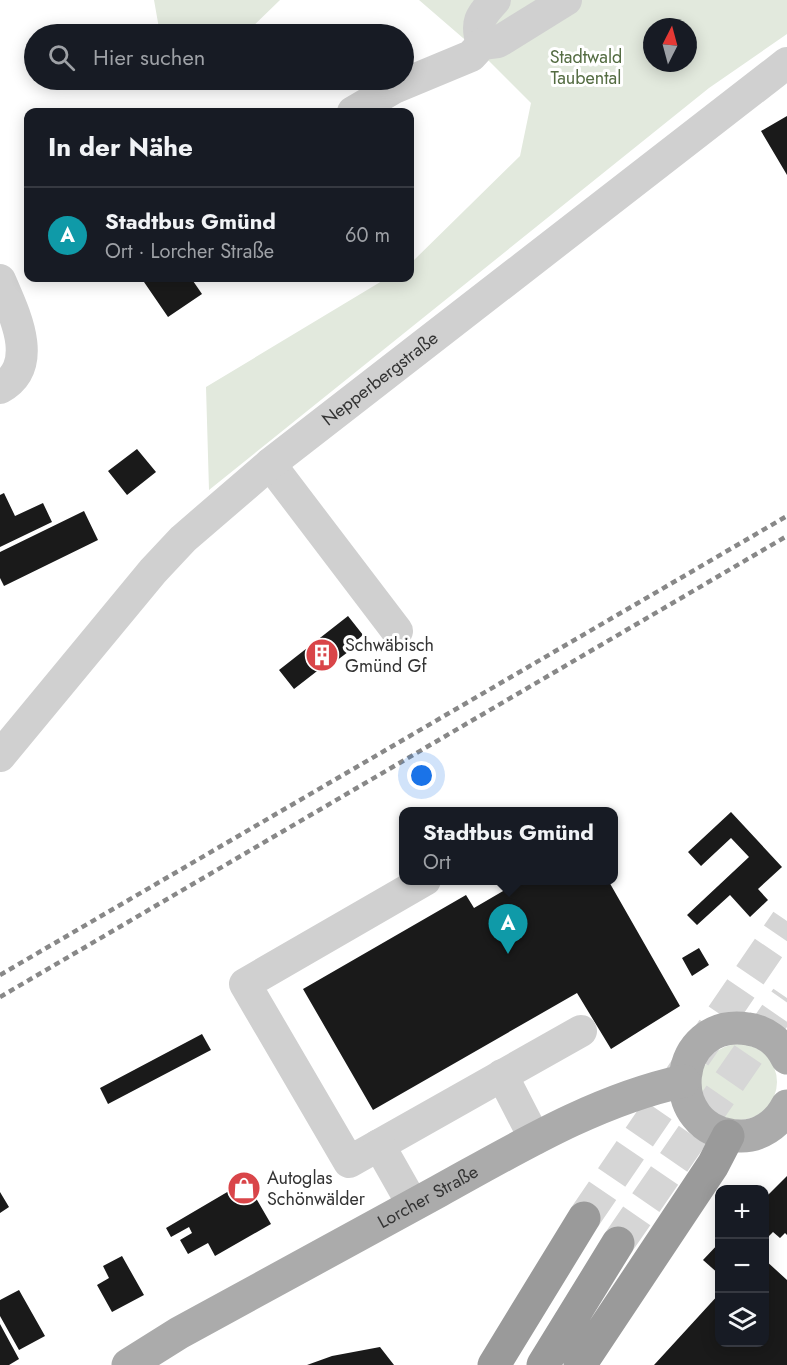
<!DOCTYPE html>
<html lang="de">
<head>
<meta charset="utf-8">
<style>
	:root { --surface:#171b24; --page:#242831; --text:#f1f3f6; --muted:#9ea1a6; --line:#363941; --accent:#d94549 }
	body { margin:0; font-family:Jost,sans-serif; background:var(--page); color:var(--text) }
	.controls { position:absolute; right:18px; bottom:18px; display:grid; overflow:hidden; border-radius:12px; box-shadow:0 3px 15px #0003 }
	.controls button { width:54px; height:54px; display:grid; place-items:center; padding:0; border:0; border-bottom:2px solid var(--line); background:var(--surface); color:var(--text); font:30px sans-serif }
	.compass { position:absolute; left:643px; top:18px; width:54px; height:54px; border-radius:50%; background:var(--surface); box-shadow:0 3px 15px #0003; rotate:6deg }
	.you { position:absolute; left:422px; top:776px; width:21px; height:21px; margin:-15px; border:4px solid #fff; border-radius:50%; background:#1a73e8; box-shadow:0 0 0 9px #1a73e833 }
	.badge { display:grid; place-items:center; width:39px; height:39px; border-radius:50%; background:var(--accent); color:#fff; font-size:20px; font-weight:700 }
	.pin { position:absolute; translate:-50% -50px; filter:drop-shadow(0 2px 3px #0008) }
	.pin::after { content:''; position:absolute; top:32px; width:21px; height:18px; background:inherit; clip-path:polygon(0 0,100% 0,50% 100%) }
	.popup { position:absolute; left:399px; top:807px; width:219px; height:78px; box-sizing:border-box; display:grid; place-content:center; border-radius:12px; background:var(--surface); filter:drop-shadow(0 2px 4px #0005); font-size:20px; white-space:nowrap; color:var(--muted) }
	.popup b { font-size:22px; color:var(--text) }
	.popup::after { content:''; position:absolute; left:50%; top:100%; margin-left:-12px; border:12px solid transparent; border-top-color:var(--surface) }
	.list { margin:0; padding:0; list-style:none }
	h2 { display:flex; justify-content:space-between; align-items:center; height:78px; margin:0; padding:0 24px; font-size:26px }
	h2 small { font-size:20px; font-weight:400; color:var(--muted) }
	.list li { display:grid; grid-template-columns:39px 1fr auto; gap:18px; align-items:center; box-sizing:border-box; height:96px; padding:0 24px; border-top:2px solid var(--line) }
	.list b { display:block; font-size:22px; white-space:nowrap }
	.list p { margin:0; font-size:20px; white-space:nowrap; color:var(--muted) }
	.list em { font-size:20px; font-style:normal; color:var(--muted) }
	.icon { flex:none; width:33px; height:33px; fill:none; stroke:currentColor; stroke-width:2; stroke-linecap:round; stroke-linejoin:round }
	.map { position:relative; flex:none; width:787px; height:1365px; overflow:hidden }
	.search { position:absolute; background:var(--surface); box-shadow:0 3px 15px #0003; left:24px; top:24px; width:390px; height:66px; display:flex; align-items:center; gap:15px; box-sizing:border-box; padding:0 21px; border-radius:33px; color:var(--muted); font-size:22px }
	.panel { position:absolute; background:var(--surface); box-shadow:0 3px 15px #0003; left:24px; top:108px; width:390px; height:174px; border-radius:12px }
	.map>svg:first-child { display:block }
	.green { fill:#e2e9dd; fill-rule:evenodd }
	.building { fill:#1a1a1a }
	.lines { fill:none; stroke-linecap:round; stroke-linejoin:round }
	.highway-tunnel { stroke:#d6d6d6; stroke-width:33; stroke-dasharray:33 16; stroke-linecap:butt }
	.minor { stroke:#d0d0d0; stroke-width:32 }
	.major { stroke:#ababab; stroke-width:33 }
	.highway { stroke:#9a9a9a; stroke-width:33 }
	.rail { stroke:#888; stroke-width:4.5; stroke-dasharray:6 4.5; stroke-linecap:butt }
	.labels { text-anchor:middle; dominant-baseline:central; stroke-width:6; stroke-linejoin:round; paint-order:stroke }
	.park-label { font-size:18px; fill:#546c42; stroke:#fff }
	.street-label { font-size:18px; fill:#333; stroke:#fff }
	.poi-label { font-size:18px; fill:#333; stroke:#fff; text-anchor:start }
</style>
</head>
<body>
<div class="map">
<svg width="787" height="1365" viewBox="0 0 787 1365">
	<rect width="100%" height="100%" fill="#fff"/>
	<path class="green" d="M154 0H280L245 34H160Z
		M419 0H787V34L709 88 209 490 206 387 387 278H410V264L520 156 531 103 485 57ZM652 27H688V63H652Z
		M701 1082a38 38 0 1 1 76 0a38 38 0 1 1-76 0Z"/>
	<path class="building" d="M787 116V175L761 131Z
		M150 278H191L202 294 168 317 144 282Z
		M137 449 156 472 127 495 108 471Z
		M4 493 15 516 43 503 52 522 0 547V495Z
		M84 511 98 540 4 586 0 578V552Z
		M348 616 363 635 350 646 352 649 332 664 330 661 294 689 279 670Z
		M731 812 782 867 758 889 768 900 750 917 730 895 697 925 687 915 749 857 731 838 701 866 688 852Z
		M522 880H608L680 1006 611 1049 577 993 373 1110 303 989 466 895 474 908Z
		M699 948 709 965 692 976 682 958Z
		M202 1034 211 1050 108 1104 100 1088Z
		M787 1176V1235L785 1233 780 1238 773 1232 764 1241V1199Z
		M246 1181 271 1224 215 1256 208 1243 188 1254 180 1240 192 1233 189 1227 171 1237 166 1228Z
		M0 1192 9 1207 0 1213Z
		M720 1242V1275L703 1260Z
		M122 1256 144 1295 112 1312 97 1285 109 1278 103 1266Z
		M764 1259 787 1280V1365H654L720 1293V1342H764Z
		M19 1290 45 1336 19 1350 0 1316V1300Z
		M0 1324 19 1359 9 1365H0Z
		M380 1347 394 1365H307L332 1356Z"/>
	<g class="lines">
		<path class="highway-tunnel" d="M584 1218 787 921
			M618 1243 787 998"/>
		<g class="minor">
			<path d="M482 44C475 23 480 16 495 0"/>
			<path d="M353 112 394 88 471 56 482 44 498 42 566 0"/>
			<path d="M0 280C14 313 41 365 0 388"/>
			<path d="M270 464 397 631"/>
			<path id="s1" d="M0 756 153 571 183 539 270 464 787 63"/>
			<path d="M425 880 245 984 349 1162 581 1031"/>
			<path d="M502 1075 535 1139"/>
			<path d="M379 1145 413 1205"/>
		</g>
		<g class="major">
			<path d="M787 1058C779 1042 765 1031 748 1029 672 1017 660 1132 739 1136 759 1137 778 1124 787 1106"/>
			<path id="s2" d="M128 1365 179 1333C266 1286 352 1238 439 1191 517 1148 596 1100 684 1081"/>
		</g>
		<path class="highway" d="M494 1365 584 1218
			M543 1365 618 1243
			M580 1365 713 1165 728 1136"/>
		<path class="rail" d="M0 975 787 516
			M0 997 787 536"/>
	</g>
	<defs>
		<symbol id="building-disc" viewBox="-11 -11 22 22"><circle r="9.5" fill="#d94549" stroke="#fff"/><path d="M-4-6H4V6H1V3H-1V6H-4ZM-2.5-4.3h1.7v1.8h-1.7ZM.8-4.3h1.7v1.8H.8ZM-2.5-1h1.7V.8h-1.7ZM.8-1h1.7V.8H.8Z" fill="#fff"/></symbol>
		<symbol id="shop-disc" viewBox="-11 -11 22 22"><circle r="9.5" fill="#d94549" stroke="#fff"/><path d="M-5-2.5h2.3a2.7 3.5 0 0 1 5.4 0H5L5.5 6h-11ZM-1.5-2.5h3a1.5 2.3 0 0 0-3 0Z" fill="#fff"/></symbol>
	</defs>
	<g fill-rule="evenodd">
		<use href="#building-disc" x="303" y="636" width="38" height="38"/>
		<use href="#shop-disc" x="225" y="1169" width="38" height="38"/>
	</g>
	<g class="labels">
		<g class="park-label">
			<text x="586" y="57">Stadtwald<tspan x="586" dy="21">Taubental</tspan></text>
		</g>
		<g class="street-label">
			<text stroke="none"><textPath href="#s1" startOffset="538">Nepperbergstraße</textPath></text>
			<text stroke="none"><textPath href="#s2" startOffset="344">Lorcher Straße</textPath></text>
		</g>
		<g class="poi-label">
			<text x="345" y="645">Schwäbisch<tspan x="345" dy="21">Gmünd Gf</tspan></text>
			<text x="267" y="1178">Autoglas<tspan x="267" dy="21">Schönwälder</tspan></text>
		</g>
	</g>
</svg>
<div class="controls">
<button>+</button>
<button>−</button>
<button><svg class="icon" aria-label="layers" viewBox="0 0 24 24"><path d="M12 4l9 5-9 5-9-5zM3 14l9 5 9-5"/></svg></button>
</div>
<svg class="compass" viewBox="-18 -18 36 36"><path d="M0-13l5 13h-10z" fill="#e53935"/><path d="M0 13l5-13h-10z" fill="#9ea1a6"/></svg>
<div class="you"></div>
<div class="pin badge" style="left:508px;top:954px;background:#0f9aa8">A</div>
<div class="popup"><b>Stadtbus Gmünd</b>Ort</div>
<div class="search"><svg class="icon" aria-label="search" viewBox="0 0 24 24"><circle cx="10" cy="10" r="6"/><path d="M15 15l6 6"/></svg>Hier suchen</div>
<section class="panel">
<h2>In der Nähe<small></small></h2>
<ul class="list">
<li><span class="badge" style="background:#0f9aa8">A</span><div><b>Stadtbus Gmünd</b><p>Ort · Lorcher Straße</p></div><em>60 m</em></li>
</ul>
</section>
</div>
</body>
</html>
